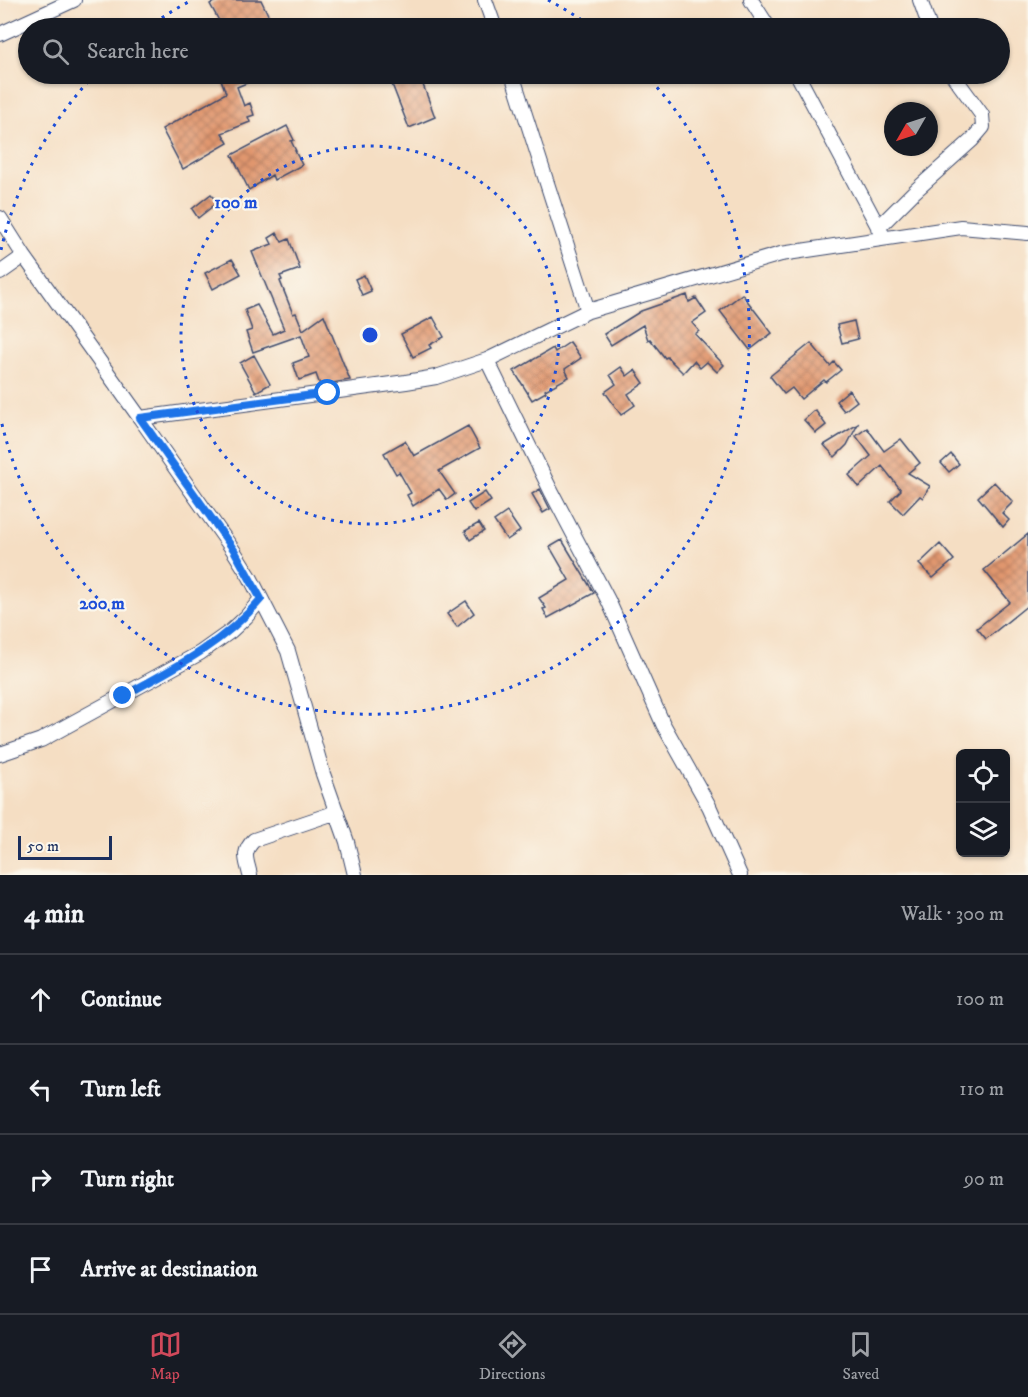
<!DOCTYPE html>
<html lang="en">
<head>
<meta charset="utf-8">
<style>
	:root { --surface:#171b24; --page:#20242c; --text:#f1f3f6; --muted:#9ea1a6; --line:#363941; --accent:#d1495b }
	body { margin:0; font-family:"IM FELL DW Pica",serif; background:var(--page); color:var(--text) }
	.controls { position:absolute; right:18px; bottom:18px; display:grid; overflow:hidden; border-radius:9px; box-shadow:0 2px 4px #0004 }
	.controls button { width:54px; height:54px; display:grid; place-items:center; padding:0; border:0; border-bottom:2px solid var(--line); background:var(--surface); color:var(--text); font:30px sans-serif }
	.compass { position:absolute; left:884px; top:102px; width:54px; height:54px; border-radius:50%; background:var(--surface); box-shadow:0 2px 4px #0004; rotate:231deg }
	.scale { position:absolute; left:18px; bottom:15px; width:94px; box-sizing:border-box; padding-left:6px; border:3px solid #1b2f5e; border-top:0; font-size:16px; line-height:21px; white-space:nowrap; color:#1b2f5e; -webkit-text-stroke:4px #fbf7ec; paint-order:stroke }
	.stop { position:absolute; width:18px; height:18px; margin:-14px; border:4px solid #1a73e8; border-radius:50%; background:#fff }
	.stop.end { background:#1a73e8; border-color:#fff; box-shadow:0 2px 6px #0008 }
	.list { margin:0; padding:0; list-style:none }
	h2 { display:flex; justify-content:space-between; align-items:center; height:78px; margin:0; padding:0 24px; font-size:26px }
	h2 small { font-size:20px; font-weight:400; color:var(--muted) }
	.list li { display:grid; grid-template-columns:39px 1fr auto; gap:18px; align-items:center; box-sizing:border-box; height:90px; padding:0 24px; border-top:2px solid var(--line) }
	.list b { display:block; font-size:22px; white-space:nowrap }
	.list em { font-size:20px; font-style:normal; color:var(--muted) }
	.icon { flex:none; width:33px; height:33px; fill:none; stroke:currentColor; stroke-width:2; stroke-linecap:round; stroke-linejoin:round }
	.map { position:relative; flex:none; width:1028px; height:875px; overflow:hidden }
	.search { position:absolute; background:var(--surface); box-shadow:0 2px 4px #0004; left:18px; right:18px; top:18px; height:66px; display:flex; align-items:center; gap:15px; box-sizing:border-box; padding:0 21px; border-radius:33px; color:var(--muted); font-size:22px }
	.sheet { height:438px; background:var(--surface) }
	nav { display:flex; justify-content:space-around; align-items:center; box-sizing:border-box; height:84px; border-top:2px solid var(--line); background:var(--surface); font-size:16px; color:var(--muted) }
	nav a { display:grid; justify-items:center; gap:3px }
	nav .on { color:var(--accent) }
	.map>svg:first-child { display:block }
	.building { fill:url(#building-cross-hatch) }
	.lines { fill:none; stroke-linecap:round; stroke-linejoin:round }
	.minor-casing { stroke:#3c496d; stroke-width:16 }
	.minor { stroke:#fff; stroke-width:14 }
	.route { stroke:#1a73e8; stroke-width:8 }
	.ring { fill:none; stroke:#1d4ed8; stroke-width:3; stroke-dasharray:3 6 }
	.centre { fill:#1d4ed8; stroke:#fbf7ec; stroke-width:3 }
	.ring-label { font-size:18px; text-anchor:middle; font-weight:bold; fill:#1d4ed8; stroke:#fbf7ec; stroke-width:4.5; stroke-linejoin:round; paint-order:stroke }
</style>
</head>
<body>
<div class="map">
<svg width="1028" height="875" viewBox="0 0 1028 875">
	<defs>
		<pattern id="building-cross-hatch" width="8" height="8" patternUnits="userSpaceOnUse" patternTransform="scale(1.5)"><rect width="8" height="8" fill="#e1976e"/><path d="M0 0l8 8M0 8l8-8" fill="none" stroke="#b67c5e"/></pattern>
	</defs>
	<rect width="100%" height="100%" fill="#fbf7ec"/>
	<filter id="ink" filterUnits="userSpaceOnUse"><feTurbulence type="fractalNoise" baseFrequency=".0167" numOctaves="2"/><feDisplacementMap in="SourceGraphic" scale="12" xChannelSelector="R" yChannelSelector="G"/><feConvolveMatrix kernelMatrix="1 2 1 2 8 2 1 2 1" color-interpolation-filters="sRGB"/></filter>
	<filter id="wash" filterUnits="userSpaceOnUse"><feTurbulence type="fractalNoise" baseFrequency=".008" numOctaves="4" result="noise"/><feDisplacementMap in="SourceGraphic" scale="24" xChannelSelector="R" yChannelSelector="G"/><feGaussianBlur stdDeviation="1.35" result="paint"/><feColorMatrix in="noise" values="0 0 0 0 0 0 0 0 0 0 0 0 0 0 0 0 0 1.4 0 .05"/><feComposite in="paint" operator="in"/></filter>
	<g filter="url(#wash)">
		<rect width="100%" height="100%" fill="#f5dec3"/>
		<g id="blocks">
			<path class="building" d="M218 0H261L273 25 266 28H223L210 4Z
				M219 74H268L237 87 244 106 250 103 254 115 248 117 250 122 222 133 228 143 183 169 162 129 226 93Z
				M388 74H419L435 117 409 128Z
				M287 126 294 140 291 141 296 151H295L302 165 274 180 272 175 249 190 232 155Z
				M211 194 218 202 198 218 192 209Z
				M277 233 282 242 289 239 300 269 280 276 282 280 280 281 293 314 296 313 303 330 324 315 350 380 320 385 316 374 299 380 293 363 309 357 301 335 253 352 246 332 252 330 245 310 257 305 273 334 284 329 252 252 272 244 269 238Z
				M232 259 241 274 213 289 205 273Z
				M364 275 371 291 362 295 355 279Z
				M742 294 772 333 750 350 720 311Z
				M687 295 689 302 696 298 706 313 692 323 699 331 695 334 724 365 717 372 707 362 700 368 694 361 683 373 667 357 665 358 650 339 648 340 643 325 611 345 604 334 641 311Z
				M433 317 444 337 429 345 431 348 413 357 401 334Z
				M854 321 858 339 842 343 837 325Z
				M570 342 581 358 565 369 569 377 545 390 546 392 532 400 514 371 553 348 555 352Z
				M811 343 830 366 834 362 841 370 826 382 824 380 801 399 792 388 784 394 770 376Z
				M254 355 270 384 256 392 240 363Z
				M621 367 627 376 635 370 644 383 628 394 635 405 621 415 605 392 616 384 610 375Z
				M849 390 857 401 844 411 836 401Z
				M815 410 826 425 816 433 804 420Z
				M858 424 847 445 835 457 824 445Z
				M468 426 480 448 439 471 455 494 447 500 439 489 413 506 407 495 411 493 399 472 396 474 384 453 405 441 414 456Z
				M867 428 884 451 901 439 920 463 908 473 930 486 923 498 920 496 903 514 890 501 901 490 882 466 859 487 849 475 871 456 856 436Z
				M951 454 959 464 949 472 941 463Z
				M994 482 1013 502 1002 513 1009 520 1003 527 978 497Z
				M540 489 550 509 543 513 532 494Z
				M485 492 491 501 474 512 468 503Z
				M507 512 520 531 507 540 494 521Z
				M479 523 484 531 470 540 465 531Z
				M1028 534V605L986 639 977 628 1010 602 984 570Z
				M562 540 594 593 548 618 543 609 546 608 539 598 569 580 550 547Z
				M940 544 954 560 933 578 919 564Z
				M466 601 474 613 457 627 447 614Z"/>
		</g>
	</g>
	<g filter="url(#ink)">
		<use href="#blocks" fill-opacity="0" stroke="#3c496d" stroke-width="1.5"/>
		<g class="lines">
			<defs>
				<path id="minor" d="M485 0 495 28
					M751 0 769 28
					M920 0 930 28
					M0 34 74 0
					M512 74 588 311
					M797 74 882 234
					M0 218 24 256 140 418 406 382 436 377 487 360 588 311 781 254 961 227 1028 233
					M878 228 914 192 972 140 983 127 982 115 952 74
					M0 273 24 256
					M487 360 551 491 608 600 663 724 709 806 740 875
					M140 418 233 550 250 577 288 651 323 774 347 842 355 875
					M0 754 41 740 200 653 231 631 246 617 261 599
					M250 875C247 860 241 853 254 840L337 812"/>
			</defs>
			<use href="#minor" class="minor-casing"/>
			<use href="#minor" class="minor"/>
		</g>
	</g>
	<g class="lines" filter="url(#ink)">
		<path class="route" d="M123 696C173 669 224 643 261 599L234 550 140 418 328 393"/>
	</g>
	<g class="ring">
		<circle cx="370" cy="335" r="189"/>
		<path d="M1 250A379 379 0 0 1 95 74M147 28A379 379 0 0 1 192 0M548 0A379 379 0 0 1 593 28M645 74A379 379 0 1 1 1 420"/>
	</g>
	<circle cx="370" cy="335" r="9" class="centre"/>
	<g class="ring-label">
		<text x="236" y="208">100 m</text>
		<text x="102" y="609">200 m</text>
	</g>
</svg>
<div class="controls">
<button><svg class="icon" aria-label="locate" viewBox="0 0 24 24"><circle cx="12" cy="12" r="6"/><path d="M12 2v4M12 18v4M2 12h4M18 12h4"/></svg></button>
<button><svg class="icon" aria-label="layers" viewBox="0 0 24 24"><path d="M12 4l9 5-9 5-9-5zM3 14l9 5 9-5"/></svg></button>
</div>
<svg class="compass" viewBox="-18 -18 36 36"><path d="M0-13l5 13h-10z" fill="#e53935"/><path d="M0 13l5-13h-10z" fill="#9ea1a6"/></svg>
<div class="scale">50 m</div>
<div class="stop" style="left:328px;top:393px"></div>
<div class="stop end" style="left:123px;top:696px"></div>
<div class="search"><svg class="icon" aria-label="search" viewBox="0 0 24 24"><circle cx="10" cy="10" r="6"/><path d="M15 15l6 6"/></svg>Search here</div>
</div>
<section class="sheet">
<h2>4 min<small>Walk · 300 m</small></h2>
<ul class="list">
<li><svg class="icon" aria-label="ahead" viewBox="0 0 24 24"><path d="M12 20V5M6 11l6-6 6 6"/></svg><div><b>Continue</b></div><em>100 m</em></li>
<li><svg class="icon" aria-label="left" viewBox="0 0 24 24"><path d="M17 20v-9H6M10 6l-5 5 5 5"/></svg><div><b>Turn left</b></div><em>110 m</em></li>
<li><svg class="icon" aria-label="right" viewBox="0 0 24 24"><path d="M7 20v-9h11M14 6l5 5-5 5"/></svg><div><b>Turn right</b></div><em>90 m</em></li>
<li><svg class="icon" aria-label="arrive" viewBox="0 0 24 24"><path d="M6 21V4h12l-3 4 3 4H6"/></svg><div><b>Arrive at destination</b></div></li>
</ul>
</section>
<nav>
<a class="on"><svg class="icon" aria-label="map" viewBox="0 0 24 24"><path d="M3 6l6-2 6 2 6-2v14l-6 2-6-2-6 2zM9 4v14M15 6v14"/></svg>Map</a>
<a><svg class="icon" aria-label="directions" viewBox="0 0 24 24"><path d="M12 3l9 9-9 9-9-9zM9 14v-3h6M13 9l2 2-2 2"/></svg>Directions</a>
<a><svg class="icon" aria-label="saved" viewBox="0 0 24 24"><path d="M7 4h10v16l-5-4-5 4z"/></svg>Saved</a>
</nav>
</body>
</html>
